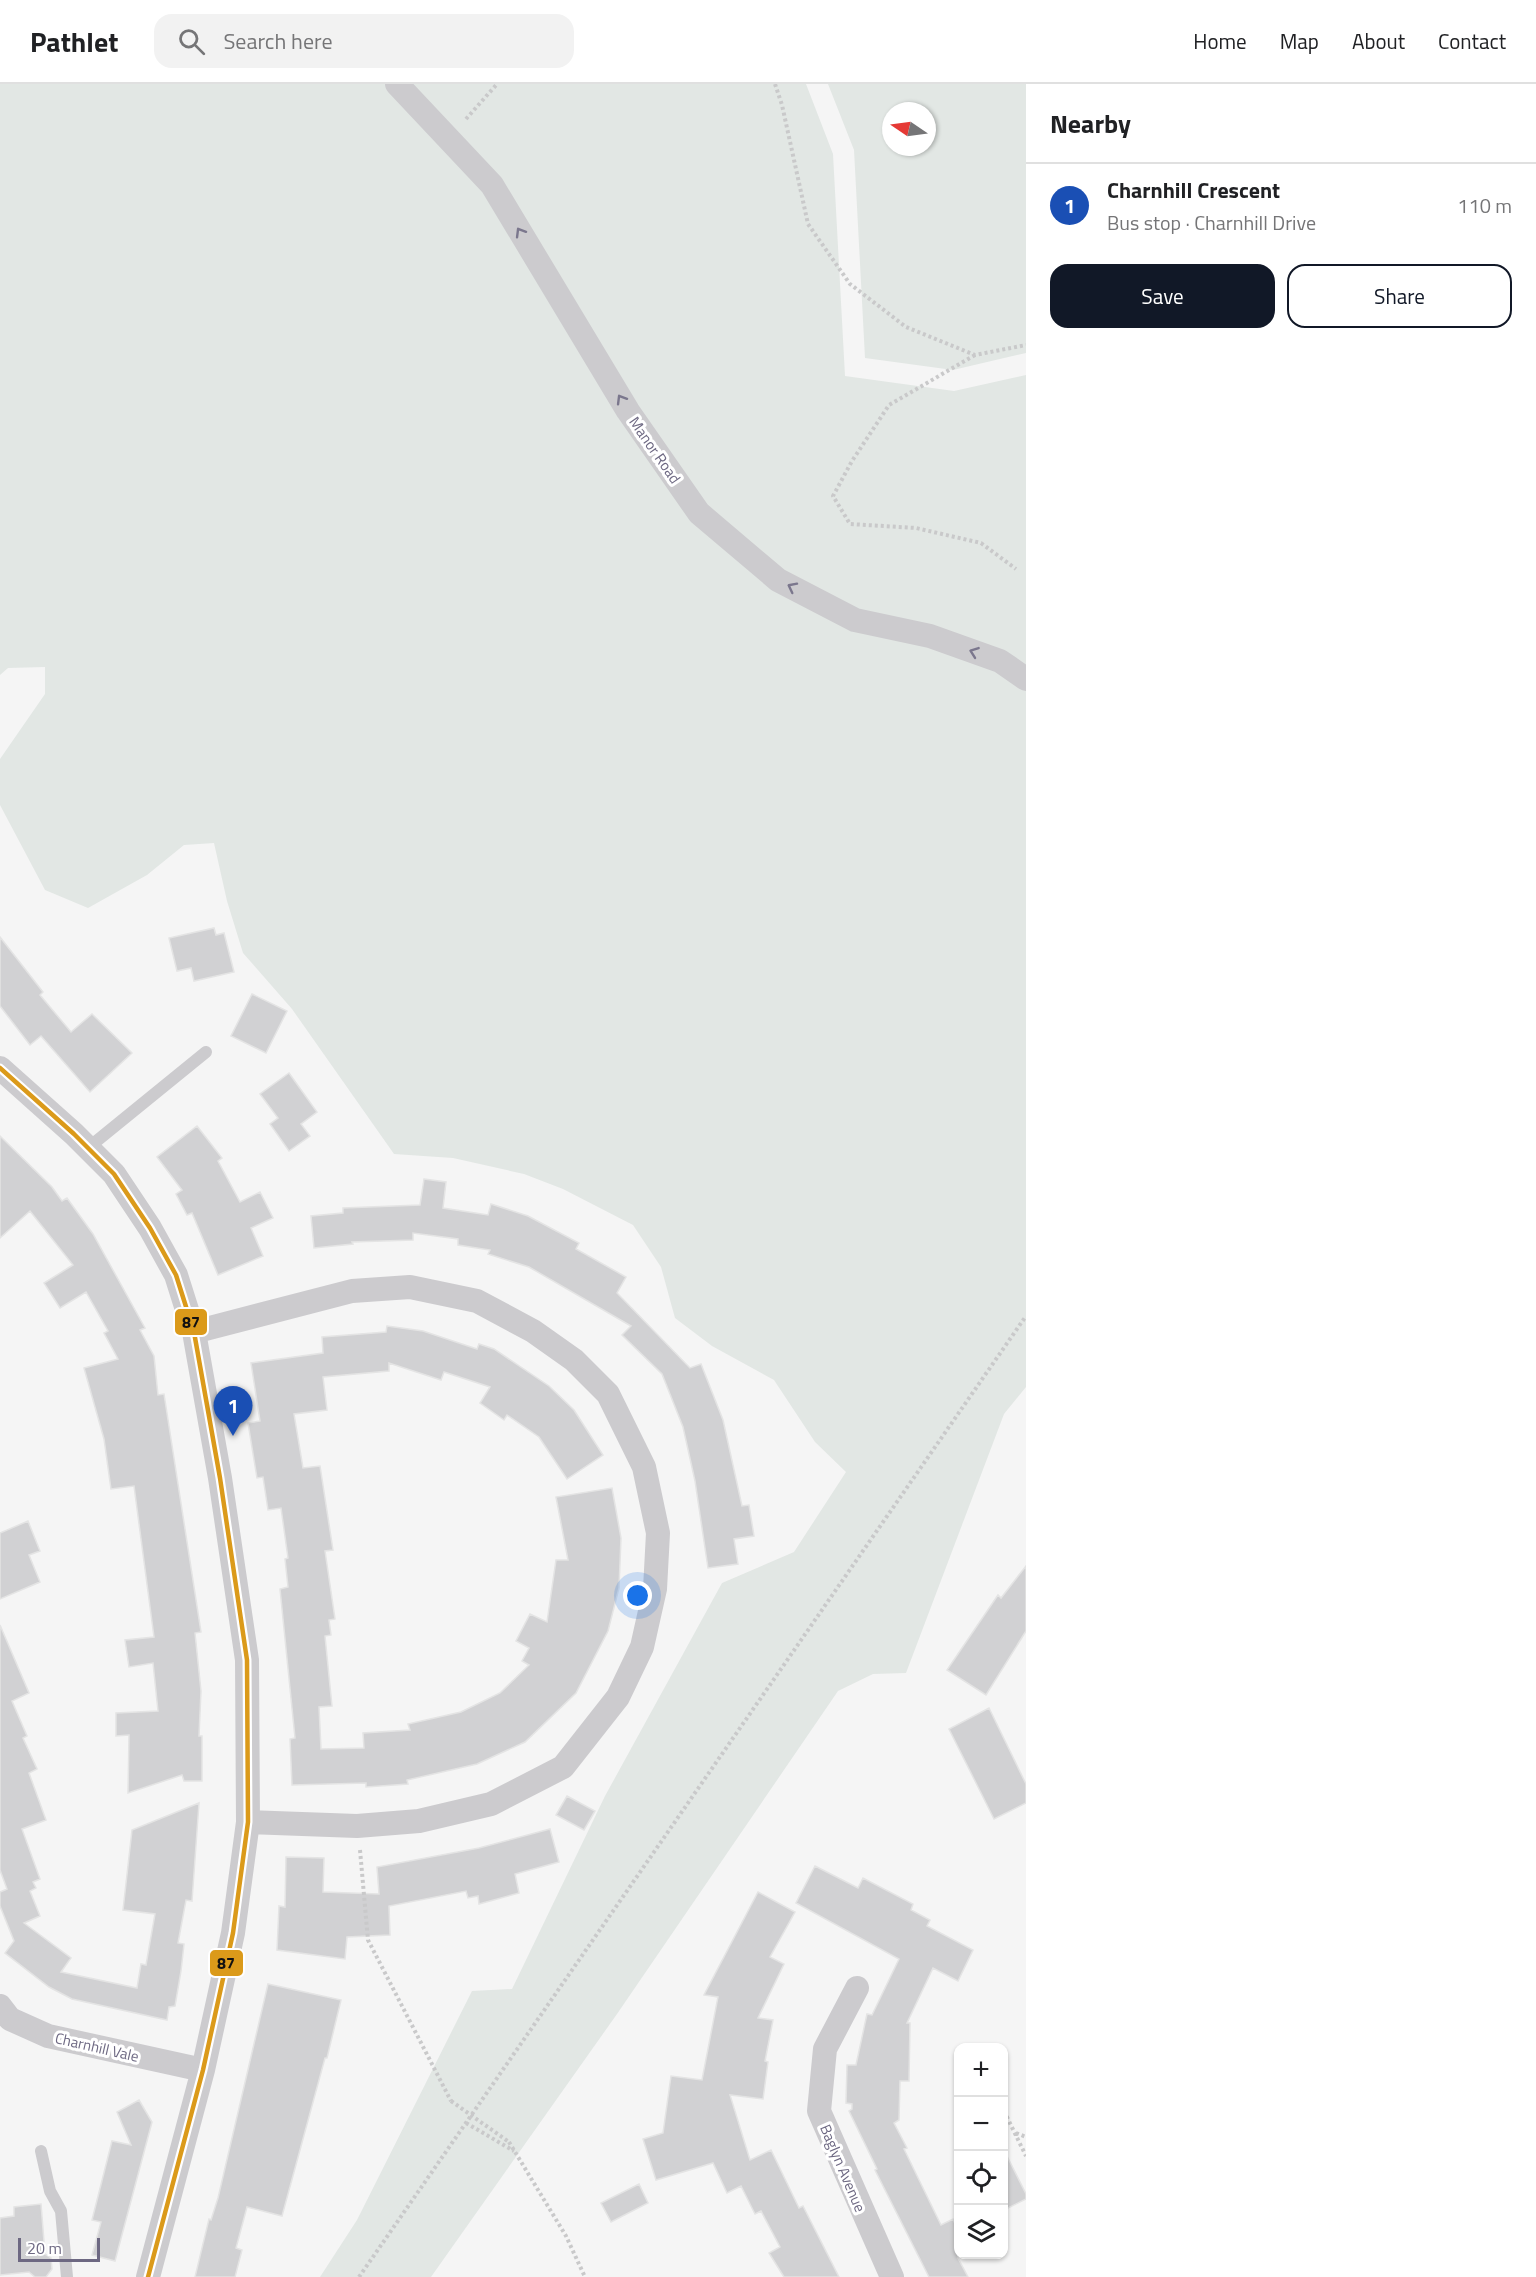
<!DOCTYPE html>
<html lang="en">
<head>
<meta charset="utf-8">
<style>
	:root { --surface:#fff; --page:#f2f2f2; --text:#202124; --muted:#757577; --line:#e0e0e0; --accent:#111827 }
	body { margin:0; font-family:"Titillium Web",sans-serif; background:var(--page); color:var(--text) }
	.controls { position:absolute; right:18px; bottom:18px; display:grid; overflow:hidden; border-radius:12px; box-shadow:0 2px 4px #0004 }
	.controls button { width:54px; height:54px; display:grid; place-items:center; padding:0; border:0; border-bottom:2px solid var(--line); background:var(--surface); color:var(--text); font:30px sans-serif }
	.compass { position:absolute; left:882px; top:18px; width:54px; height:54px; border-radius:50%; background:var(--surface); box-shadow:0 2px 4px #0004; rotate:283deg }
	.scale { position:absolute; left:18px; bottom:15px; width:82px; box-sizing:border-box; padding-left:6px; border:3px solid #6d6882; border-top:0; font-size:16px; line-height:21px; white-space:nowrap; color:#6d6882; -webkit-text-stroke:4px #fff; paint-order:stroke }
	.you { position:absolute; left:638px; top:1512px; width:21px; height:21px; margin:-15px; border:4px solid #fff; border-radius:50%; background:#1a73e8; box-shadow:0 0 0 9px #1a73e833 }
	.badge { display:grid; place-items:center; width:39px; height:39px; border-radius:50%; background:var(--accent); color:#fff; font-size:20px; font-weight:700 }
	.pin { position:absolute; translate:-50% -50px; filter:drop-shadow(0 2px 3px #0008) }
	.pin::after { content:''; position:absolute; top:32px; width:21px; height:18px; background:inherit; clip-path:polygon(0 0,100% 0,50% 100%) }
	.list { margin:0; padding:0; list-style:none }
	h2 { display:flex; justify-content:space-between; align-items:center; height:78px; margin:0; padding:0 24px; font-size:26px }
	h2 small { font-size:20px; font-weight:400; color:var(--muted) }
	.list li { display:grid; grid-template-columns:39px 1fr auto; gap:18px; align-items:center; box-sizing:border-box; height:84px; padding:0 24px; border-top:2px solid var(--line) }
	.list b { display:block; font-size:22px; white-space:nowrap }
	.list p { margin:0; font-size:20px; white-space:nowrap; color:var(--muted) }
	.list em { font-size:20px; font-style:normal; color:var(--muted) }
	.actions { display:flex; gap:12px; padding:18px 24px }
	.actions a { flex:1; padding:14px 0; border:2px solid var(--accent); border-radius:18px; text-align:center; font-size:21px; color:var(--accent) }
	.actions .main { background:var(--accent); color:#fff }
	.icon { flex:none; width:33px; height:33px; fill:none; stroke:currentColor; stroke-width:2; stroke-linecap:round; stroke-linejoin:round }
	.map { position:relative; flex:none; width:1026px; height:2193px; overflow:hidden }
	header { display:flex; align-items:center; gap:36px; box-sizing:border-box; height:84px; padding:0 30px; background:var(--surface); border-bottom:2px solid var(--line) }
	header strong { font-size:28px }
	nav { display:flex; gap:33px; margin-inline-start:auto; font-size:21px }
	.search { width:420px; height:54px; background:var(--page); display:flex; align-items:center; gap:15px; box-sizing:border-box; padding:0 21px; border-radius:18px; color:var(--muted); font-size:22px }
	main { display:flex }
	aside { flex:1; background:var(--surface) }
	.map>svg:first-child { display:block }
	.green { fill:#e2e7e4; fill-rule:evenodd }
	.building { fill:#d1d1d3; stroke:#e4e4e4; stroke-width:1.5 }
	.lines { fill:none; stroke-linecap:round; stroke-linejoin:round }
	.path { stroke:#c9c9ca; stroke-width:4; stroke-dasharray:3 3; stroke-linecap:butt }
	.lane { stroke:#cccbce; stroke-width:12 }
	.street { stroke:#cccbce; stroke-width:24 }
	.path-bridge { stroke:#c9c9ca; stroke-width:4; stroke-dasharray:3 3; stroke-linecap:butt }
	.bus-1-casing { stroke:#fff; stroke-width:9 }
	.bus-1 { stroke:#db9a1a; stroke-width:4.5 }
	.oneway { stroke:#7b778d }
	.labels { text-anchor:middle; dominant-baseline:central; stroke-width:6; stroke-linejoin:round; paint-order:stroke }
	.street-label { font-size:15px; fill:#6d6882; stroke:#fff }
	.line-badge { stroke:#fff; stroke-width:2 }
	.pale-badge-label { font-size:16px; text-anchor:middle; font-weight:bold; fill:#111 }
</style>
</head>
<body>
<header>
<strong>Pathlet</strong>
<div class="search"><svg class="icon" aria-label="search" viewBox="0 0 24 24"><circle cx="10" cy="10" r="6"/><path d="M15 15l6 6"/></svg>Search here</div>
<nav><a>Home</a><a>Map</a><a>About</a><a>Contact</a></nav>
</header>
<main>
<div class="map">
<svg width="1026" height="2193" viewBox="0 0 1026 2193">
	<rect width="100%" height="100%" fill="#f5f5f5"/>
	<path class="green" d="M0 0H806L833 70 845 292 954 307 1026 291V1303L1004 1330 906 1589 873 1590 838 1607 617 1930 431 2193H320L357 2136 472 1907 512 1905 605 1712 722 1499 794 1468 846 1388 815 1358 774 1296 712 1262 675 1234 661 1183 633 1141 563 1105 524 1090 453 1074 394 1070 292 925 243 869 227 817 214 759 184 761 147 791 88 824 45 806 0 721V675L45 610V583L8 584 0 591Z
		M828 0H1026V269L953 286 865 274 854 66ZM891 27H927V63H891Z"/>
	<path class="building" d="M214 844 216 851 224 849 234 888 194 897 191 884 177 887 169 854Z
		M0 853 43 908 40 911 71 948 92 930 132 969 90 1008 41 952 30 961 0 922Z
		M252 910 287 927 266 969 231 952Z
		M289 989 317 1028 301 1040 310 1052 289 1067 270 1040 278 1034 260 1010Z
		M197 1042 222 1074 218 1077 240 1118 260 1108 273 1134 251 1144 263 1172 218 1191 192 1129 187 1131 176 1110 182 1106 157 1073Z
		M0 1052 52 1103 62 1117 67 1114 93 1150 145 1244 140 1246 154 1272 158 1311 164 1310 201 1548 195 1549 201 1607 199 1652H202V1697H184L182 1691 128 1709 129 1651 116 1652V1629L158 1627 153 1579 129 1583 125 1556 154 1553 134 1402 111 1405 104 1355 84 1284 118 1275 104 1249 108 1247 86 1208 60 1224 44 1199 73 1181 30 1127 0 1154Z
		M424 1095 446 1098 443 1124 488 1131 491 1120 528 1132 579 1159 576 1165 626 1193 617 1209 690 1284 701 1280 723 1336 742 1422 749 1421 754 1452 734 1455 738 1480 708 1484 695 1397 683 1343 662 1290 622 1251 631 1242 529 1183 488 1170 490 1166 458 1161V1155L413 1149V1156L352 1158 353 1160 314 1164 311 1132 343 1129V1124L420 1121Z
		M387 1242 423 1247 477 1265 479 1260 494 1265 549 1302 574 1326 603 1371 567 1395 539 1353 507 1331 504 1336 480 1319 490 1303 444 1288 441 1296 389 1279V1287L323 1293 327 1326 294 1330 303 1384 320 1382 333 1466 325 1467 335 1535 329 1536 331 1551 325 1552 332 1622 319 1623 321 1665 364 1664 363 1649 410 1646 408 1640 461 1628 500 1609 529 1581 522 1577 529 1564 516 1557 530 1530 547 1538 556 1476H568L556 1413 612 1404 621 1454 619 1504 608 1547 576 1609 525 1658 477 1680 407 1696 408 1700 366 1703V1699L292 1701 290 1655 295 1654 280 1505 288 1503 285 1475 288 1474 281 1424 268 1426 263 1393 257 1394 248 1339 260 1337 251 1279 323 1269 322 1253 386 1248Z
		M28 1437 40 1467 29 1471 40 1498 0 1515V1449Z
		M1026 1482V1547L986 1611 947 1586 998 1511 1001 1514Z
		M0 1541 29 1609 12 1617 27 1652 23 1654 37 1685 29 1689 46 1736 22 1745 40 1795 33 1798 36 1804 30 1807 40 1832 24 1839 71 1874 61 1888 137 1904 141 1880 146 1881 155 1830 123 1826 132 1746 199 1719 192 1817 186 1816 178 1859 184 1860 181 1887 175 1922 169 1923 167 1936 72 1915 49 1903 5 1869 14 1857 0 1822V1808L7 1805 0 1786Z
		M989 1624 1026 1700V1719L994 1735 949 1645Z
		M567 1712 595 1727 584 1746 556 1731Z
		M550 1745 559 1778 515 1790 519 1809 479 1820 478 1812 468 1814 466 1807 389 1822 390 1851 347 1853 345 1875 277 1866 279 1822 285 1823 286 1773 324 1774 323 1808 379 1810 377 1783 479 1764Z
		M815 1782 858 1804 863 1794 913 1820 911 1826 930 1836 927 1842 973 1866 958 1897 933 1884 907 1939H910L909 1997H900L899 2036 894 2039 907 2064 904 2065 941 2141 953 2135 958 2147V2174L968 2193H929L875 2086 877 2085 849 2027 852 2025V2020L846 2019 847 1981H856L867 1930 872 1931 899 1875 796 1819Z
		M758 1808 795 1828 770 1873 784 1880 758 1934 773 1936 765 1977 768 1978 763 2015 730 2011 750 2076 771 2066 799 2124 803 2122 839 2193H784L769 2169 780 2163 761 2127 755 2130 741 2102 727 2109 713 2079 656 2096 643 2055 663 2049 671 1992 702 1996 718 1913 704 1911Z
		M268 1900 341 1916 327 1974H325L282 2132 247 2123 236 2164 242 2166 235 2193H195L209 2135 211 2136 218 2114Z
		M139 2016 152 2038 115 2177 92 2171 101 2138 92 2136 112 2057 131 2061 117 2028Z
		M1004 2066 1026 2110V2115L1004 2126Z
		M639 2100 648 2119 611 2138 601 2119Z
		M41 2120 45 2170 51 2174 52 2185 46 2193H35L29 2188 0 2191V2134L14 2132V2123Z"/>
	<g class="lines">
		<path class="path" d="M775 0 782 21 808 140 850 200 906 243 975 271 1026 261
			M466 35 497 0
			M975 271 889 321 852 377 833 412 850 440 916 444 981 459 1016 485
			M360 1766 368 1856 451 2017
			M1004 2027 1026 2072
			M466 2039 514 2067
			M1016 2049 1026 2053
			M509 2058 566 2152 585 2193
			M359 2193 1026 1232"/>
		<path class="lane" d="M88 1064 206 968
			M41 2067 50 2107 61 2127 67 2193"/>
		<path class="street" d="M397 0 492 101 628 327 699 429 778 496 855 536 930 552 1000 577 1026 595
			M0 984 74 1050 114 1090 150 1144 176 1191 194 1248 220 1394 247 1576 248 1738 233 1849 203 1986 148 2193
			M194 1248 352 1207 410 1203 477 1217 533 1247 574 1276 608 1310 644 1383 658 1449 655 1505 642 1563 618 1613 563 1683 491 1720 419 1737 357 1742 248 1738
			M857 1904 825 1965 819 2027 892 2193
			M0 1922 10 1935 48 1952 203 1986"/>
		<path class="path-bridge" d="M451 2017 509 2058"/>
		<defs>
			<path id="bus-1" d="M0 984 74 1050 114 1090 150 1144 176 1191 194 1248 220 1394 247 1576 248 1738 233 1849 203 1986 148 2193"/>
		</defs>
		<use href="#bus-1" class="bus-1-casing"/>
		<use href="#bus-1" class="bus-1"/>
	</g>
	<defs><path id="oneway-chevron" d="M-2-3.5L2.5 0L-2 3.5" fill="none" stroke-width="1.6" stroke-linecap="round" stroke-linejoin="round" transform="scale(1.5)"/></defs>
	<g class="oneway">
		<use href="#oneway-chevron" transform="translate(520 148) rotate(-121)"/>
		<use href="#oneway-chevron" transform="translate(621 315) rotate(-121)"/>
		<use href="#oneway-chevron" transform="translate(792 503) rotate(-153)"/>
		<use href="#oneway-chevron" transform="translate(974 568) rotate(-160)"/>
	</g>
	<g class="labels">
		<g class="street-label">
			<text transform="translate(655 366) rotate(55)">Manor Road</text>
			<text transform="translate(97 1963) rotate(13)">Charnhill Vale</text>
			<text transform="translate(843 2084) rotate(67)">Baglyn Avenue</text>
		</g>
	</g>
	<g class="line-badge">
		<rect x="174" y="1224" width="34" height="28" rx="6" fill="#db9a1a"/>
		<rect x="209" y="1865" width="35" height="28" rx="6" fill="#db9a1a"/>
	</g>
	<g class="pale-badge-label">
		<text x="191" y="1244">87</text>
		<text x="226" y="1885">87</text>
	</g>
</svg>
<div class="controls">
<button>+</button>
<button>−</button>
<button><svg class="icon" aria-label="locate" viewBox="0 0 24 24"><circle cx="12" cy="12" r="6"/><path d="M12 2v4M12 18v4M2 12h4M18 12h4"/></svg></button>
<button><svg class="icon" aria-label="layers" viewBox="0 0 24 24"><path d="M12 4l9 5-9 5-9-5zM3 14l9 5 9-5"/></svg></button>
</div>
<svg class="compass" viewBox="-18 -18 36 36"><path d="M0-13l5 13h-10z" fill="#e53935"/><path d="M0 13l5-13h-10z" fill="#757577"/></svg>
<div class="scale">20 m</div>
<div class="you"></div>
<div class="pin badge" style="left:233px;top:1352px;background:#1a4fb4">1</div>
</div>
<aside>
<h2>Nearby<small></small></h2>
<ul class="list">
<li><span class="badge" style="background:#1a4fb4">1</span><div><b>Charnhill Crescent</b><p>Bus stop · Charnhill Drive</p></div><em>110 m</em></li>
</ul>
<div class="actions"><a class="main">Save</a><a>Share</a></div>
</aside>
</main>
</body>
</html>
